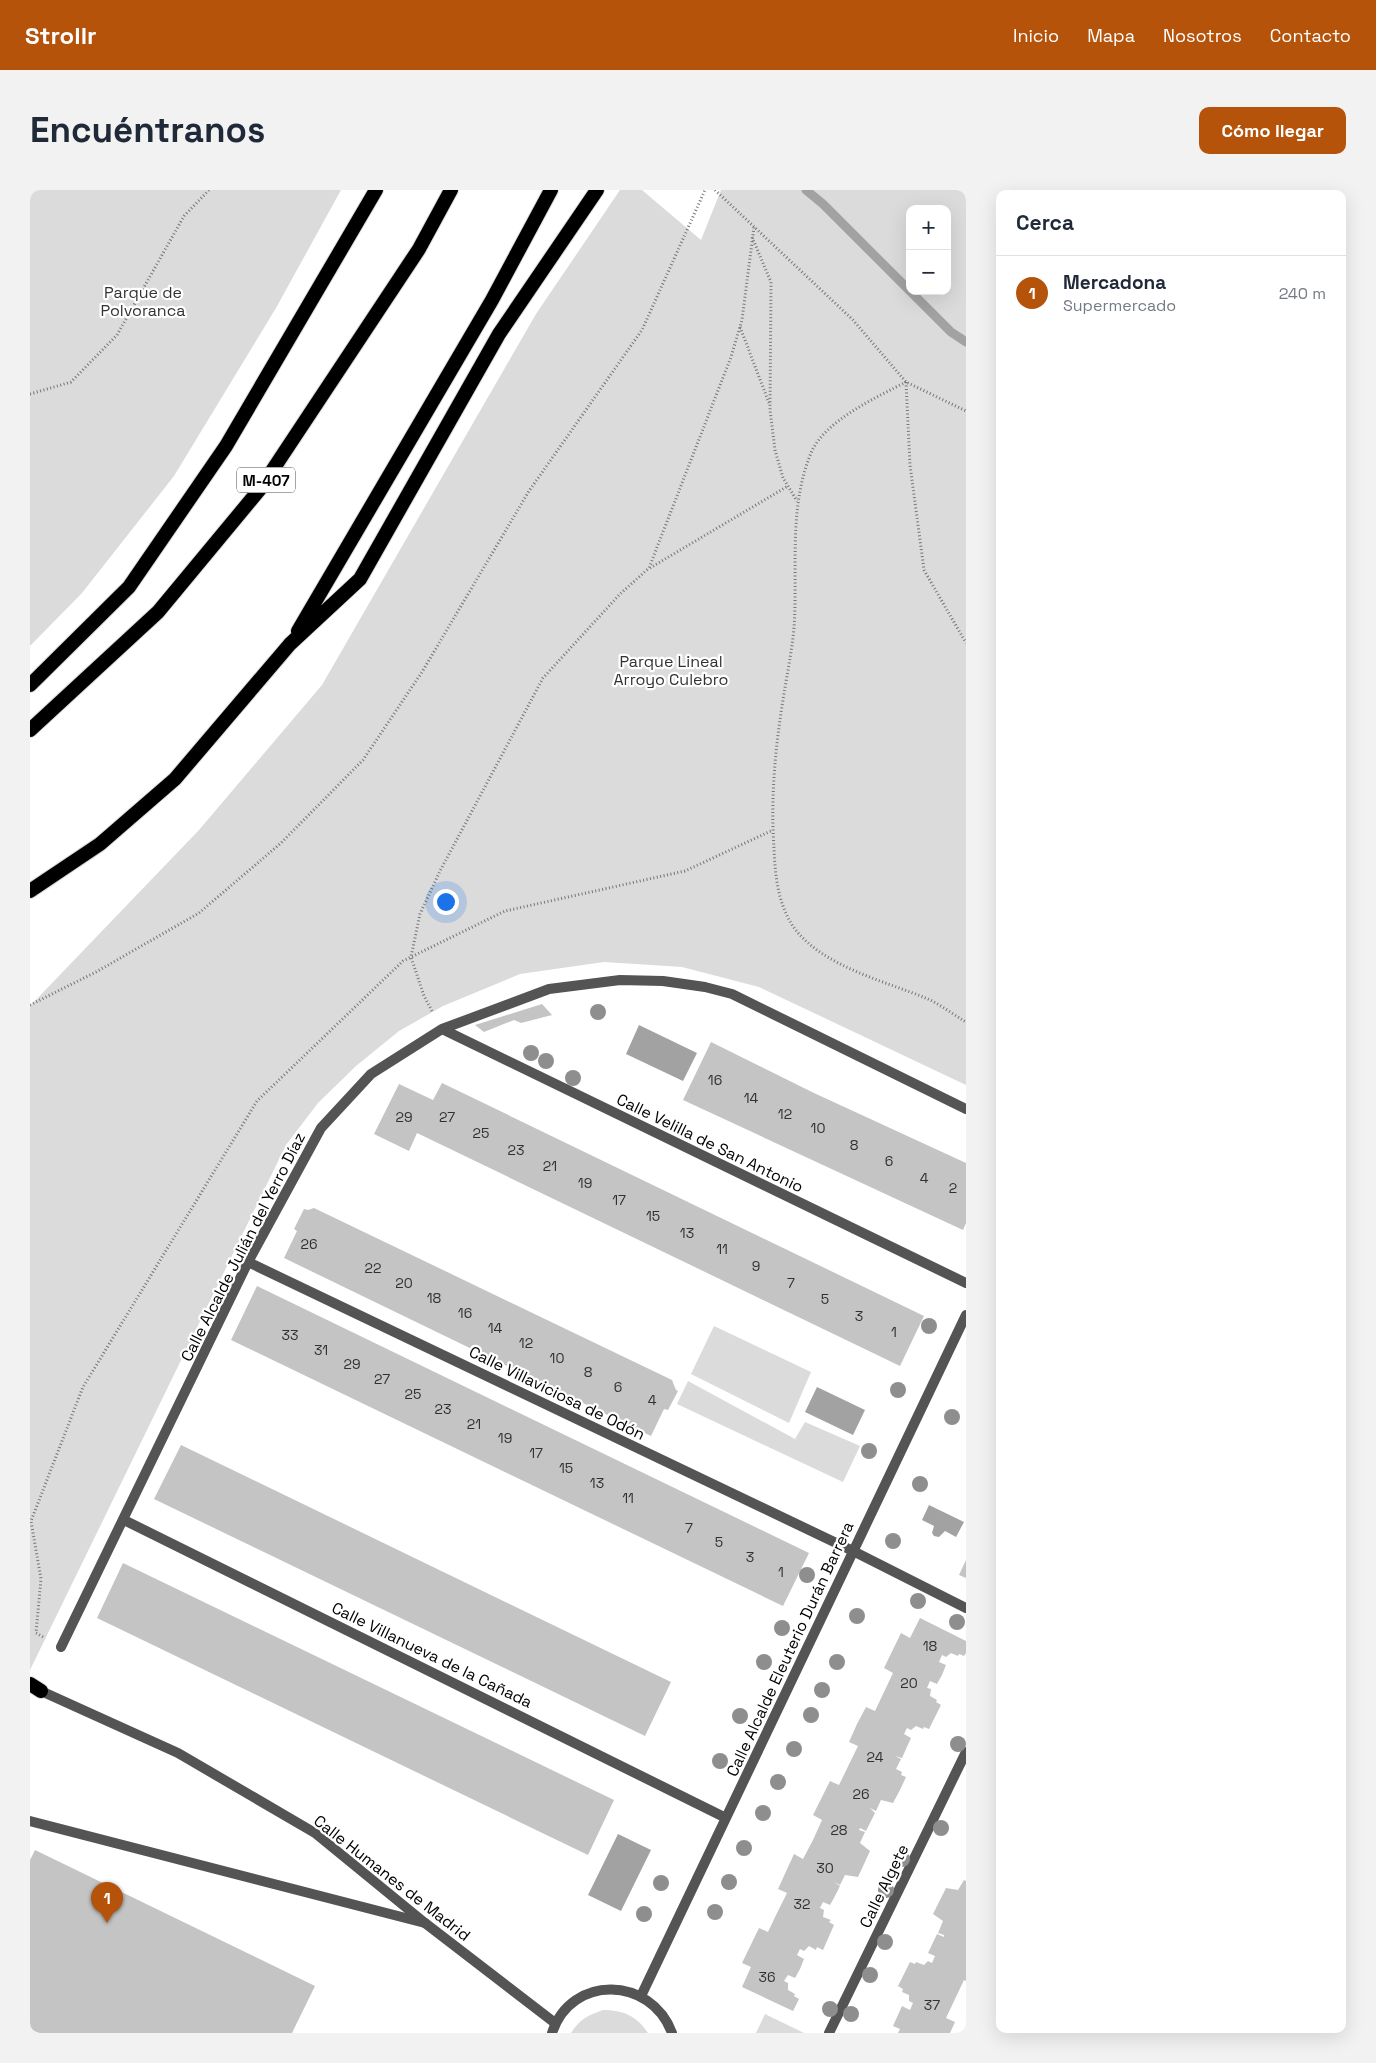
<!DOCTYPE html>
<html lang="es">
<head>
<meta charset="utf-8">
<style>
	:root { --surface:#fff; --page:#f2f2f3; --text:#1f2937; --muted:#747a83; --line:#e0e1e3; --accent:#b45309 }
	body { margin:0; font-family:"Space Grotesk",sans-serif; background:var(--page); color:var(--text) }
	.controls { position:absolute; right:15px; top:15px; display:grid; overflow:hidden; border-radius:10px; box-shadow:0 5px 20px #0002 }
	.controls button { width:45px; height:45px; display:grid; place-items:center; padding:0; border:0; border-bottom:1px solid var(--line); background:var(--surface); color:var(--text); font:25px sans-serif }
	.you { position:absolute; left:415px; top:711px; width:18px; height:18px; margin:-12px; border:4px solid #fff; border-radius:50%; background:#1a73e8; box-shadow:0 0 0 8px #1a73e833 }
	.badge { display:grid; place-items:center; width:32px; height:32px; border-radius:50%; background:var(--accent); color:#fff; font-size:16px; font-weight:700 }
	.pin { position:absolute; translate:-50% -41px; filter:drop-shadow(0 1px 2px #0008) }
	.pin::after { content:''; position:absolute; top:26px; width:18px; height:15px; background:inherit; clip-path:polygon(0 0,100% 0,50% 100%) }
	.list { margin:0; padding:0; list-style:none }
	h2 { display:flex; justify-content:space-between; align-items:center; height:65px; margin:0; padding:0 20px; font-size:21px }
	h2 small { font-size:16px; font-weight:400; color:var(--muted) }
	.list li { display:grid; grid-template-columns:32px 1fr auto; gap:15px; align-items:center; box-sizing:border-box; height:75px; padding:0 20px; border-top:1px solid var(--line) }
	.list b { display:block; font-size:19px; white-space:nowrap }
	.list p { margin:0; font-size:16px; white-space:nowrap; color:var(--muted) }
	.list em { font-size:16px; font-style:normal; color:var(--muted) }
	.map { position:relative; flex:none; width:936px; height:1843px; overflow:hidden; border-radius:10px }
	header { display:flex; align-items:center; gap:30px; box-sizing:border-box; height:70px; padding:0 25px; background:var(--accent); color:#fff }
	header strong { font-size:24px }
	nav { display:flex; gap:28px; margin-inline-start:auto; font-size:18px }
	.intro { display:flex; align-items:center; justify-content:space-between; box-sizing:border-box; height:120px; padding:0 30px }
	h1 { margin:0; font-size:35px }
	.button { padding:12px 22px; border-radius:10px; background:var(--accent); color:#fff; font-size:18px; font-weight:700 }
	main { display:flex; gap:30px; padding:0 30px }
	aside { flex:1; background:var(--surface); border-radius:10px; box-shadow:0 5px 20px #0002 }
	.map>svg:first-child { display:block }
	.green { fill:#dbdbdb; fill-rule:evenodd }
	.water { fill:#a2a2a2 }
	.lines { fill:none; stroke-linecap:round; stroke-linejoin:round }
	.stream { stroke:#a2a2a2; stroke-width:9 }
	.building { fill:#c4c4c4 }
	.trunk-casing { stroke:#dbdbdb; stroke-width:16 }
	.path { stroke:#767676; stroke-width:3; stroke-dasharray:1 2.5; stroke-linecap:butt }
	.service { stroke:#545454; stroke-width:10 }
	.minor { stroke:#545454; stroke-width:10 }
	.tertiary { stroke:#545454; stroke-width:10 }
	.trunk { stroke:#000; stroke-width:14 }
	.tree { fill:#8e8e8e }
	.labels { text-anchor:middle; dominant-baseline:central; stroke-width:4.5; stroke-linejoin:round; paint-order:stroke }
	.number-label { font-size:14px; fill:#313131 }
	.shield { fill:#fff; stroke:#4c4c4c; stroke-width:1 }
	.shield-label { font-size:15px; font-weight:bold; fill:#000 }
	.park-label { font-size:16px; fill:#323232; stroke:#fff }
	.street-label { font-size:16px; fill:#000; stroke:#fff }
</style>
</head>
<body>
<header>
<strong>Strollr</strong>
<nav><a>Inicio</a><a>Mapa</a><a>Nosotros</a><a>Contacto</a></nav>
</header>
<div class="intro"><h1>Encuéntranos</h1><a class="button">Cómo llegar</a></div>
<main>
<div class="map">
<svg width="936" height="1843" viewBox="0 0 936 1843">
	<rect width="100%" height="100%" fill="#fff"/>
	<path class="green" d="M0 0H311L246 118 144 286 52 403 0 456Z
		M590 0H612L671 50 691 0H936V895L729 797 652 777 574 772 490 784 413 816 369 841 326 876 288 913 256 955 0 1480V816L169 640 292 495 506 124ZM880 19H917V101H880Z
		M684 1136 781 1182 759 1233 661 1184Z
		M658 1191 765 1249 775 1232 830 1256 813 1292 647 1214Z
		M573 1820C593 1820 607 1826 618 1843H541C549 1830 558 1825 573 1820Z
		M735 1824 774 1843H726Z"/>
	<path class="water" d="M609 835 667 863 653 891 596 864Z
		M787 1197 835 1220 823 1245 775 1222Z
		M899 1315 934 1332 926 1347 915 1341 909 1347 904 1346 902 1343 904 1336 892 1330Z
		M588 1644 621 1660 591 1721 558 1705Z"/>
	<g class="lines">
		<path class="stream" d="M776 0 793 14 880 101
			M880 101 921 142 936 152"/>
	</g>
	<path class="building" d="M512 814 522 825 491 833 484 830 454 842 445 835Z
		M681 852 784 903 936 973V1033L933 1040 653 910Z
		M412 893 894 1126 870 1176 387 943 379 961 344 944 369 894 403 910Z
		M284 1018 642 1190 646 1200 648 1201 638 1220 634 1219 621 1246 254 1068 267 1041 264 1039 274 1019 278 1020Z
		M227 1096 779 1363 753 1416 201 1150Z
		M151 1255 641 1492 615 1546 124 1309Z
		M936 1370V1388L929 1385Z
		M93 1373 584 1610 558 1665 67 1428Z
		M890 1428 936 1451V1463L934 1466 929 1464 928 1466 921 1463 916 1467 912 1465 909 1472 916 1475 912 1485 907 1494 900 1491 897 1498 901 1499 900 1506 907 1510 906 1512 911 1515 899 1539 894 1537 893 1539 886 1536 881 1540 877 1538 874 1544 881 1548 872 1568 865 1566 871 1569 866 1579 872 1582 871 1585 876 1587 870 1600 863 1613 851 1610 846 1621 840 1618 845 1623 836 1641 830 1638 829 1640 835 1642 830 1653 840 1661 828 1687 815 1685 810 1695 804 1692 810 1696 805 1706 800 1715 793 1712 790 1718 794 1720 793 1727 801 1730 799 1732 804 1735 793 1760 787 1757 786 1760 779 1756 774 1761 770 1759 767 1765 774 1769 770 1779 765 1788 758 1785 754 1791 758 1793V1800L765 1804 764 1806 769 1809 763 1821 712 1797 721 1777 712 1773 729 1738 738 1742 747 1723 757 1703 748 1699 764 1664 773 1669 783 1650 792 1630 783 1625 800 1591 809 1595 828 1556 819 1552 827 1534 836 1517 845 1521 863 1483 854 1478 871 1443 880 1448Z
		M5 1660 285 1796 262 1843H8L0 1839V1670Z
		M934 1690 936 1691V1791L934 1790 916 1828 925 1832 920 1843H868L870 1839 863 1836 872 1816 880 1820 883 1813 879 1811V1805L872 1802 873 1799 868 1796 880 1772 885 1774 886 1772 894 1775 898 1771 902 1773 905 1766 898 1763 907 1744 914 1747V1745L908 1743 913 1731 903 1724 916 1698 928 1700Z"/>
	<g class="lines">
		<defs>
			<path id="trunk" d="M268 441 462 110 521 0
				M0 495 99 397 196 256 346 0
				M0 540 128 422 230 299 389 59 421 0
				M0 701 70 654 145 589 260 454 330 389 469 144 567 0
				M0 1494 11 1501"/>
		</defs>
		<use href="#trunk" class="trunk-casing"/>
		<path class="path" d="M685 0 823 130 876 192 936 221
			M722 47 741 92 740 220 745 260 753 288 767 311
			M710 137 739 213
			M876 192C847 207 794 231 781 263 758 319 768 380 764 438 761 469 754 499 750 530 744 572 741 616 744 658 745 685 748 716 765 739 794 777 855 791 898 809 911 815 924 825 936 832
			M876 192 880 275 894 380 936 453
			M0 204 41 192 87 145 154 26 179 0
			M620 378 758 296
			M0 815 66 782 169 723 251 653 333 570 392 482 499 301 612 140 675 0
			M402 821 394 806 381 767 390 724 410 681 513 488 590 404 619 378 701 167 712 130 724 37
			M13 1447 6 1443 11 1389 1 1331 53 1197 227 911 373 771 475 721 655 681 743 640"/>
		<path class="service" d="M0 1631 395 1733"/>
		<path class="minor" d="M412 839 936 1093
			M218 1072 823 1361 936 1418
			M94 1330 696 1628
			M31 1457 218 1072 291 938 341 884 412 839 519 799 590 790 633 791 675 797 702 804 936 919
			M611 1806 936 1125
			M799 1843 936 1562"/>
		<path class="tertiary" d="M11 1501 148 1563 285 1643 395 1733 525 1833
			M522 1843C541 1784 621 1786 642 1843"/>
		<use href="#trunk" class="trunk"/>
	</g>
	<g class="tree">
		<circle cx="568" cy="822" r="8"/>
		<circle cx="501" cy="863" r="8"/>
		<circle cx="516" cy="871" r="8"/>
		<circle cx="543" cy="888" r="8"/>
		<circle cx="899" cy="1136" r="8"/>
		<circle cx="868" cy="1200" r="8"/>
		<circle cx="922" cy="1227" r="8"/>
		<circle cx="839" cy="1261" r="8"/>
		<circle cx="890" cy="1294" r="8"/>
		<circle cx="863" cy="1351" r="8"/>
		<circle cx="777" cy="1385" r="8"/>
		<circle cx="888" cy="1411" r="8"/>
		<circle cx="827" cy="1426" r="8"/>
		<circle cx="927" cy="1432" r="8"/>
		<circle cx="752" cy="1438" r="8"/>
		<circle cx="734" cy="1472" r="8"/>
		<circle cx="807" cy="1472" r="8"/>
		<circle cx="792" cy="1500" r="8"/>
		<circle cx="781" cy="1525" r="8"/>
		<circle cx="710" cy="1526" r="8"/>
		<circle cx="928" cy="1554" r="8"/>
		<circle cx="764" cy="1559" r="8"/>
		<circle cx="690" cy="1571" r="8"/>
		<circle cx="748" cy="1592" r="8"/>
		<circle cx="733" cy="1623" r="8"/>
		<circle cx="911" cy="1638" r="8"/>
		<circle cx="714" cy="1658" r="8"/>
		<circle cx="872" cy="1669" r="8"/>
		<circle cx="699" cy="1692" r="8"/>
		<circle cx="631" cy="1693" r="8"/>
		<circle cx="856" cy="1700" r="8"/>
		<circle cx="685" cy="1722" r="8"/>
		<circle cx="614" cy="1724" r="8"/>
		<circle cx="855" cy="1752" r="8"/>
		<circle cx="840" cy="1785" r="8"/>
		<circle cx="800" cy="1819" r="8"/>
		<circle cx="821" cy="1824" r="8"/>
	</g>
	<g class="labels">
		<g class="number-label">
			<text x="685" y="890">16</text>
			<text x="721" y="908">14</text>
			<text x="755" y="924">12</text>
			<text x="374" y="927">29</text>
			<text x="417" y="927">27</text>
			<text x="788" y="938">10</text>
			<text x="451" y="943">25</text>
			<text x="824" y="955">8</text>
			<text x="486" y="960">23</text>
			<text x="859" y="971">6</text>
			<text x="520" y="976">21</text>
			<text x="894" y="988">4</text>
			<text x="555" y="993">19</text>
			<text x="923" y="998">2</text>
			<text x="589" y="1010">17</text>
			<text x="623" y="1026">15</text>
			<text x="657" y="1043">13</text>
			<text x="279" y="1054">26</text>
			<text x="692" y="1059">11</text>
			<text x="726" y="1076">9</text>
			<text x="343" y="1078">22</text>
			<text x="374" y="1093">20</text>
			<text x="761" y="1093">7</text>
			<text x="404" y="1108">18</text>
			<text x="795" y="1109">5</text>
			<text x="435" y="1123">16</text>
			<text x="829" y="1126">3</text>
			<text x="465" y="1138">14</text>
			<text x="864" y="1142">1</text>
			<text x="260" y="1145">33</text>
			<text x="496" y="1153">12</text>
			<text x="291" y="1160">31</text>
			<text x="527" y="1168">10</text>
			<text x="322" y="1174">29</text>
			<text x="558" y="1182">8</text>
			<text x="352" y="1189">27</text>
			<text x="588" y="1197">6</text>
			<text x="383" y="1204">25</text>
			<text x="622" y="1210">4</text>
			<text x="413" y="1219">23</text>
			<text x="444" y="1234">21</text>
			<text x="475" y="1248">19</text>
			<text x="506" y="1263">17</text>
			<text x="536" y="1278">15</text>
			<text x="567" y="1293">13</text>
			<text x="598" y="1308">11</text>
			<text x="659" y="1338">7</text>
			<text x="689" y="1352">5</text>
			<text x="720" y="1367">3</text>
			<text x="751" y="1382">1</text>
			<text x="900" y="1456">18</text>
			<text x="879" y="1493">20</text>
			<text x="845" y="1567">24</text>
			<text x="831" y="1604">26</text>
			<text x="809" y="1640">28</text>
			<text x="795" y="1678">30</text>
			<text x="772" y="1714">32</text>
			<text x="737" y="1787">36</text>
			<text x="902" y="1815">37</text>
		</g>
		<rect class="shield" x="207" y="277.5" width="58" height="25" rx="4"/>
		<g class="shield-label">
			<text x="236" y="290">M-407</text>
		</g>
		<g class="park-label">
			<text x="113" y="102">Parque de<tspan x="113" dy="18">Polvoranca</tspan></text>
			<text x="641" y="471">Parque Lineal<tspan x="641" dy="18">Arroyo Culebro</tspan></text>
		</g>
		<g class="street-label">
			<text transform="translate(680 953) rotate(26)">Calle Velilla de San Antonio</text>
			<text transform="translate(213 1057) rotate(-63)">Calle Alcalde Julián del Yerro Díaz</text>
			<text transform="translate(527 1203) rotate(26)">Calle Villaviciosa de Odón</text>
			<text transform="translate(760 1459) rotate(-65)">Calle Alcalde Eleuterio Durán Barrera</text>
			<text transform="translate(402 1465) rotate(26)">Calle Villanueva de la Cañada</text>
			<text transform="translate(362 1688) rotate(38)">Calle Humanes de Madrid</text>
			<text transform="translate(854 1696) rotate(-64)">Calle Algete</text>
		</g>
	</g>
</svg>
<div class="controls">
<button>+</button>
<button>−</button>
</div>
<div class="you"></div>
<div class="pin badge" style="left:77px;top:1733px">1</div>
</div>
<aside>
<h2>Cerca<small></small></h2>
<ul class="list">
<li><span class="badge">1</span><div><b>Mercadona</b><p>Supermercado</p></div><em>240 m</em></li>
</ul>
</aside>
</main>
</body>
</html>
